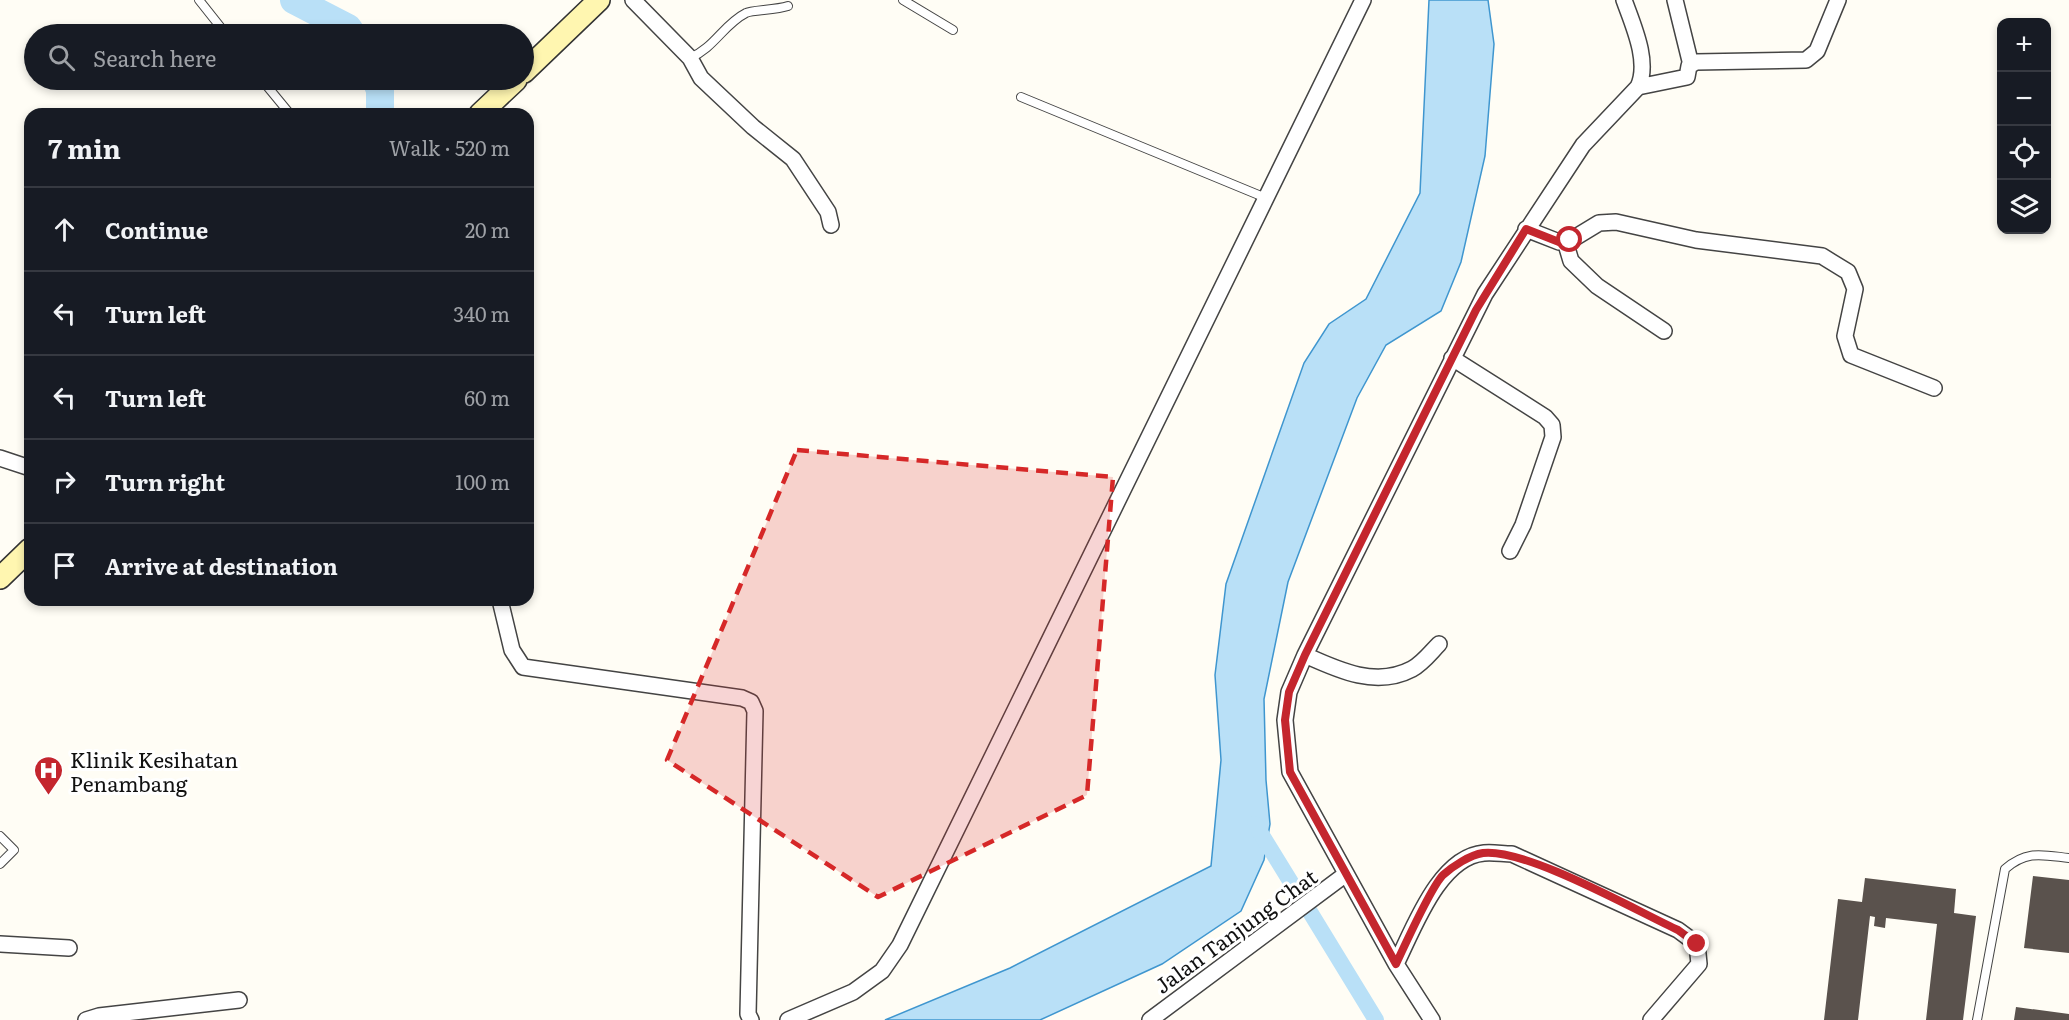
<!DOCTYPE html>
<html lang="en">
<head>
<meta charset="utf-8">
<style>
	:root { --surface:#171b24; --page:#20242c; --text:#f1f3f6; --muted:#9ea1a6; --line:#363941 }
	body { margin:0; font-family:Literata,serif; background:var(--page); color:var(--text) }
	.controls { position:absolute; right:18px; top:18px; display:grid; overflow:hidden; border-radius:12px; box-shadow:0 3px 9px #0003 }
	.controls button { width:54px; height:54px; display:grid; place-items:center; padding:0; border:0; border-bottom:2px solid var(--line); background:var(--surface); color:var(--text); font:30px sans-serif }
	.stop { position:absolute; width:18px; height:18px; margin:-14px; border:4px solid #c4262e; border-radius:50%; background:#fff }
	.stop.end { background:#c4262e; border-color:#fff; box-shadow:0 2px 6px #0008 }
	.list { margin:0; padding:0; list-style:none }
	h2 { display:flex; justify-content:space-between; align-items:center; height:78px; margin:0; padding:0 24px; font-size:26px }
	h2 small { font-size:20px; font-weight:400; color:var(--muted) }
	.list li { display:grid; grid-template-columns:39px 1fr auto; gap:18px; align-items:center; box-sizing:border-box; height:84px; padding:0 24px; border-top:2px solid var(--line) }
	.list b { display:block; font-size:22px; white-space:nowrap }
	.list em { font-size:20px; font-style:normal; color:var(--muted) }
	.icon { flex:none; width:33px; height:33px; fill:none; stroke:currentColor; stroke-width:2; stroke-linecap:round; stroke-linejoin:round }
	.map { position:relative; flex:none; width:2069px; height:1020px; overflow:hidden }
	.search { position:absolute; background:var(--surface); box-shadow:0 3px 9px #0003; left:24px; top:24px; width:510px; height:66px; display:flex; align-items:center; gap:15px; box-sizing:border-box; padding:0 21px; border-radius:33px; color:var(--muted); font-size:22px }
	.panel { position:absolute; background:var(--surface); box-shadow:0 3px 9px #0003; left:24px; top:108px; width:510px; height:498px; border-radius:18px }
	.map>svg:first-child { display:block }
	.water { fill:#b9e0f7; stroke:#3f96cf; stroke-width:1.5 }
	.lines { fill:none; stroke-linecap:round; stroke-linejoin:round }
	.canal { stroke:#b9e0f7; stroke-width:16 }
	.river { stroke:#b9e0f7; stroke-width:28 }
	.building { fill:#5a524d }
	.lane-casing { stroke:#444; stroke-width:10 }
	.street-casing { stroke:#444; stroke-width:18 }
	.secondary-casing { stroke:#333; stroke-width:24 }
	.lane { stroke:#fff; stroke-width:8 }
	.street { stroke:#fff; stroke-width:15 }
	.secondary { stroke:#fff6b0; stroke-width:21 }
	.route { stroke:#c4262e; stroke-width:8 }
	.marked { fill:#d62828; fill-opacity:0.2; stroke:#d62828; stroke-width:4.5; stroke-dasharray:12 8; stroke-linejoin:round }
	.labels { text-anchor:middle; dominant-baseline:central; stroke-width:6; stroke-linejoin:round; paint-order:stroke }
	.poi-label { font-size:21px; fill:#111; stroke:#fff; text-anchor:start }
	.street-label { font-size:21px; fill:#111; stroke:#fff }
</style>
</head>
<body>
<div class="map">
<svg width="2069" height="1020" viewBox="0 0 2069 1020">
	<rect width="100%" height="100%" fill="#fffdf5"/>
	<path class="water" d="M1429 0H1488L1494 44 1485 156 1461 262 1441 311 1386 345 1357 398 1288 582 1264 699 1266 780 1270 824 1264 860 1241 911 1162 964 1040 1020H885L1010 968 1211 866 1221 760 1215 675 1226 584 1304 363 1329 324 1366 299 1420 193Z"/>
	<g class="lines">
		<path class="canal" d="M1255 824 1300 897
			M1310 912 1376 1020"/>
		<path class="river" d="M294 0 348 28 352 34
			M376 80 380 90V114"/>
	</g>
	<path class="building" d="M2033 876 2069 880V953L2024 948Z
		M1865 878 1956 889 1954 913 1976 916 1963 1020H1926L1937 924 1886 918 1885 928 1874 926 1875 917 1870 916 1858 1020H1824L1838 899 1862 902Z
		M2016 1007 2069 1014V1020H2014Z"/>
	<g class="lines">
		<defs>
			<path id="lane" d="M199 0 226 34
				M903 0 953 30
				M690 58C714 48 724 24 746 13 751 10 776 10 788 6
				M262 80 290 114
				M1021 97 1266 198
				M0 836 14 850 0 864
				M1977 1020 2005 869C2027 850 2042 855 2069 858"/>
			<path id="street" d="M633 0 690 58 701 78 753 127 793 159 828 212 831 225
				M1675 0 1691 65
				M1638 87 1687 77 1689 66 1696 62 1806 60 1817 51 1838 0
				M1526 229 1559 242 1571 240 1599 223 1616 222 1696 240 1822 256 1848 272 1855 289 1845 336 1851 355 1934 388
				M1565 241 1571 261 1597 286 1664 331
				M1452 358 1545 417 1552 425 1553 437 1523 525 1510 551
				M0 458 30 468
				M500 600 512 650 523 667 742 698 751 702 755 711 748 1014 751 1020
				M1305 655C1338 670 1376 688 1412 669 1423 663 1431 652 1439 644
				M0 944 69 948
				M1396 964C1414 928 1439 857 1484 853 1493 852 1503 854 1512 854L1678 930 1697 944 1699 964 1651 1020
				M86 1020 99 1016 239 1000
				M788 1020 853 992 882 971 900 945 1363 0
				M1150 1020 1346 874
				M1432 1020 1396 964 1290 772 1285 720 1289 692 1305 655 1485 294 1583 145 1638 87C1650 62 1633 25 1624 0"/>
			<path id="secondary" d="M524 72 599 0
				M480 114 516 80
				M0 578 30 549"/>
		</defs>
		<use href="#lane" class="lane-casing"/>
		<use href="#street" class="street-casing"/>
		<use href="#secondary" class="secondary-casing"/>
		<use href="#lane" class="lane"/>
		<use href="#street" class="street"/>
		<use href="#secondary" class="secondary"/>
	</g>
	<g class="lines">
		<path class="route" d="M1570 240 1559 242 1526 229 1476 310 1305 655 1289 692 1285 720 1290 772 1396 964C1405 945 1431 887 1443 875 1453 866 1470 855 1483 853 1526 848 1635 910 1678 930L1697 944"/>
	</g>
	<path class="marked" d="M797 450 1113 477 1087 795 878 897 667 760Z"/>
	<defs>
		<symbol id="hospital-pin" viewBox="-11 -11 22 30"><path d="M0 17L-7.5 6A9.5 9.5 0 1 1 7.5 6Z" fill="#c4262e" stroke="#fff"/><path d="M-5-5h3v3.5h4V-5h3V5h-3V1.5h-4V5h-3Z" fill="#fff"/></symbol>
	</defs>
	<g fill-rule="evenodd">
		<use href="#hospital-pin" x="32" y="754" width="33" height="45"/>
	</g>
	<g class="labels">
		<g class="poi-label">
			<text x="70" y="758">Klinik Kesihatan<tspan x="70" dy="24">Penambang</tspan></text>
		</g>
		<g class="street-label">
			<text transform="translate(1235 930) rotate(-36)">Jalan Tanjung Chat</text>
		</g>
	</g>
</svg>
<div class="controls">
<button>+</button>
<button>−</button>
<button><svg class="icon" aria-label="locate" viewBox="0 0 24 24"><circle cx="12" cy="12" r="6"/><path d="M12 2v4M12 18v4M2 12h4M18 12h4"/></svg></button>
<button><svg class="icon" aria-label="layers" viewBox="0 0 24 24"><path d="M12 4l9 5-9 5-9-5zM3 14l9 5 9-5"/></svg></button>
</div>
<div class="stop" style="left:1570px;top:240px"></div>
<div class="stop end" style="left:1697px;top:944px"></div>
<div class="search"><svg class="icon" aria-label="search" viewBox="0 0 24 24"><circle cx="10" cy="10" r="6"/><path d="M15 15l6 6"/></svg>Search here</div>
<section class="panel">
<h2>7 min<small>Walk · 520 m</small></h2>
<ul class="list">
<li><svg class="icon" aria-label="ahead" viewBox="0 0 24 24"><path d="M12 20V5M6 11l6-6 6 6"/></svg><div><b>Continue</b></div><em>20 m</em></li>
<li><svg class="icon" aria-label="left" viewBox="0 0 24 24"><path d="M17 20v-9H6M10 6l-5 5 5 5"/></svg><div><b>Turn left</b></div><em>340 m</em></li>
<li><svg class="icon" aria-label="left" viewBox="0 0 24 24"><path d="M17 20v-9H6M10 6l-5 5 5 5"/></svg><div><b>Turn left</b></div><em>60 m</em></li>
<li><svg class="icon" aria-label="right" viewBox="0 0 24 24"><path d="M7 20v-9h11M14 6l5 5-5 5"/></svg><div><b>Turn right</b></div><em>100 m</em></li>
<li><svg class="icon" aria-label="arrive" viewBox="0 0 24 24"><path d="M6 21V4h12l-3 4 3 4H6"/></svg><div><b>Arrive at destination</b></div></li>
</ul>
</section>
</div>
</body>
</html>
